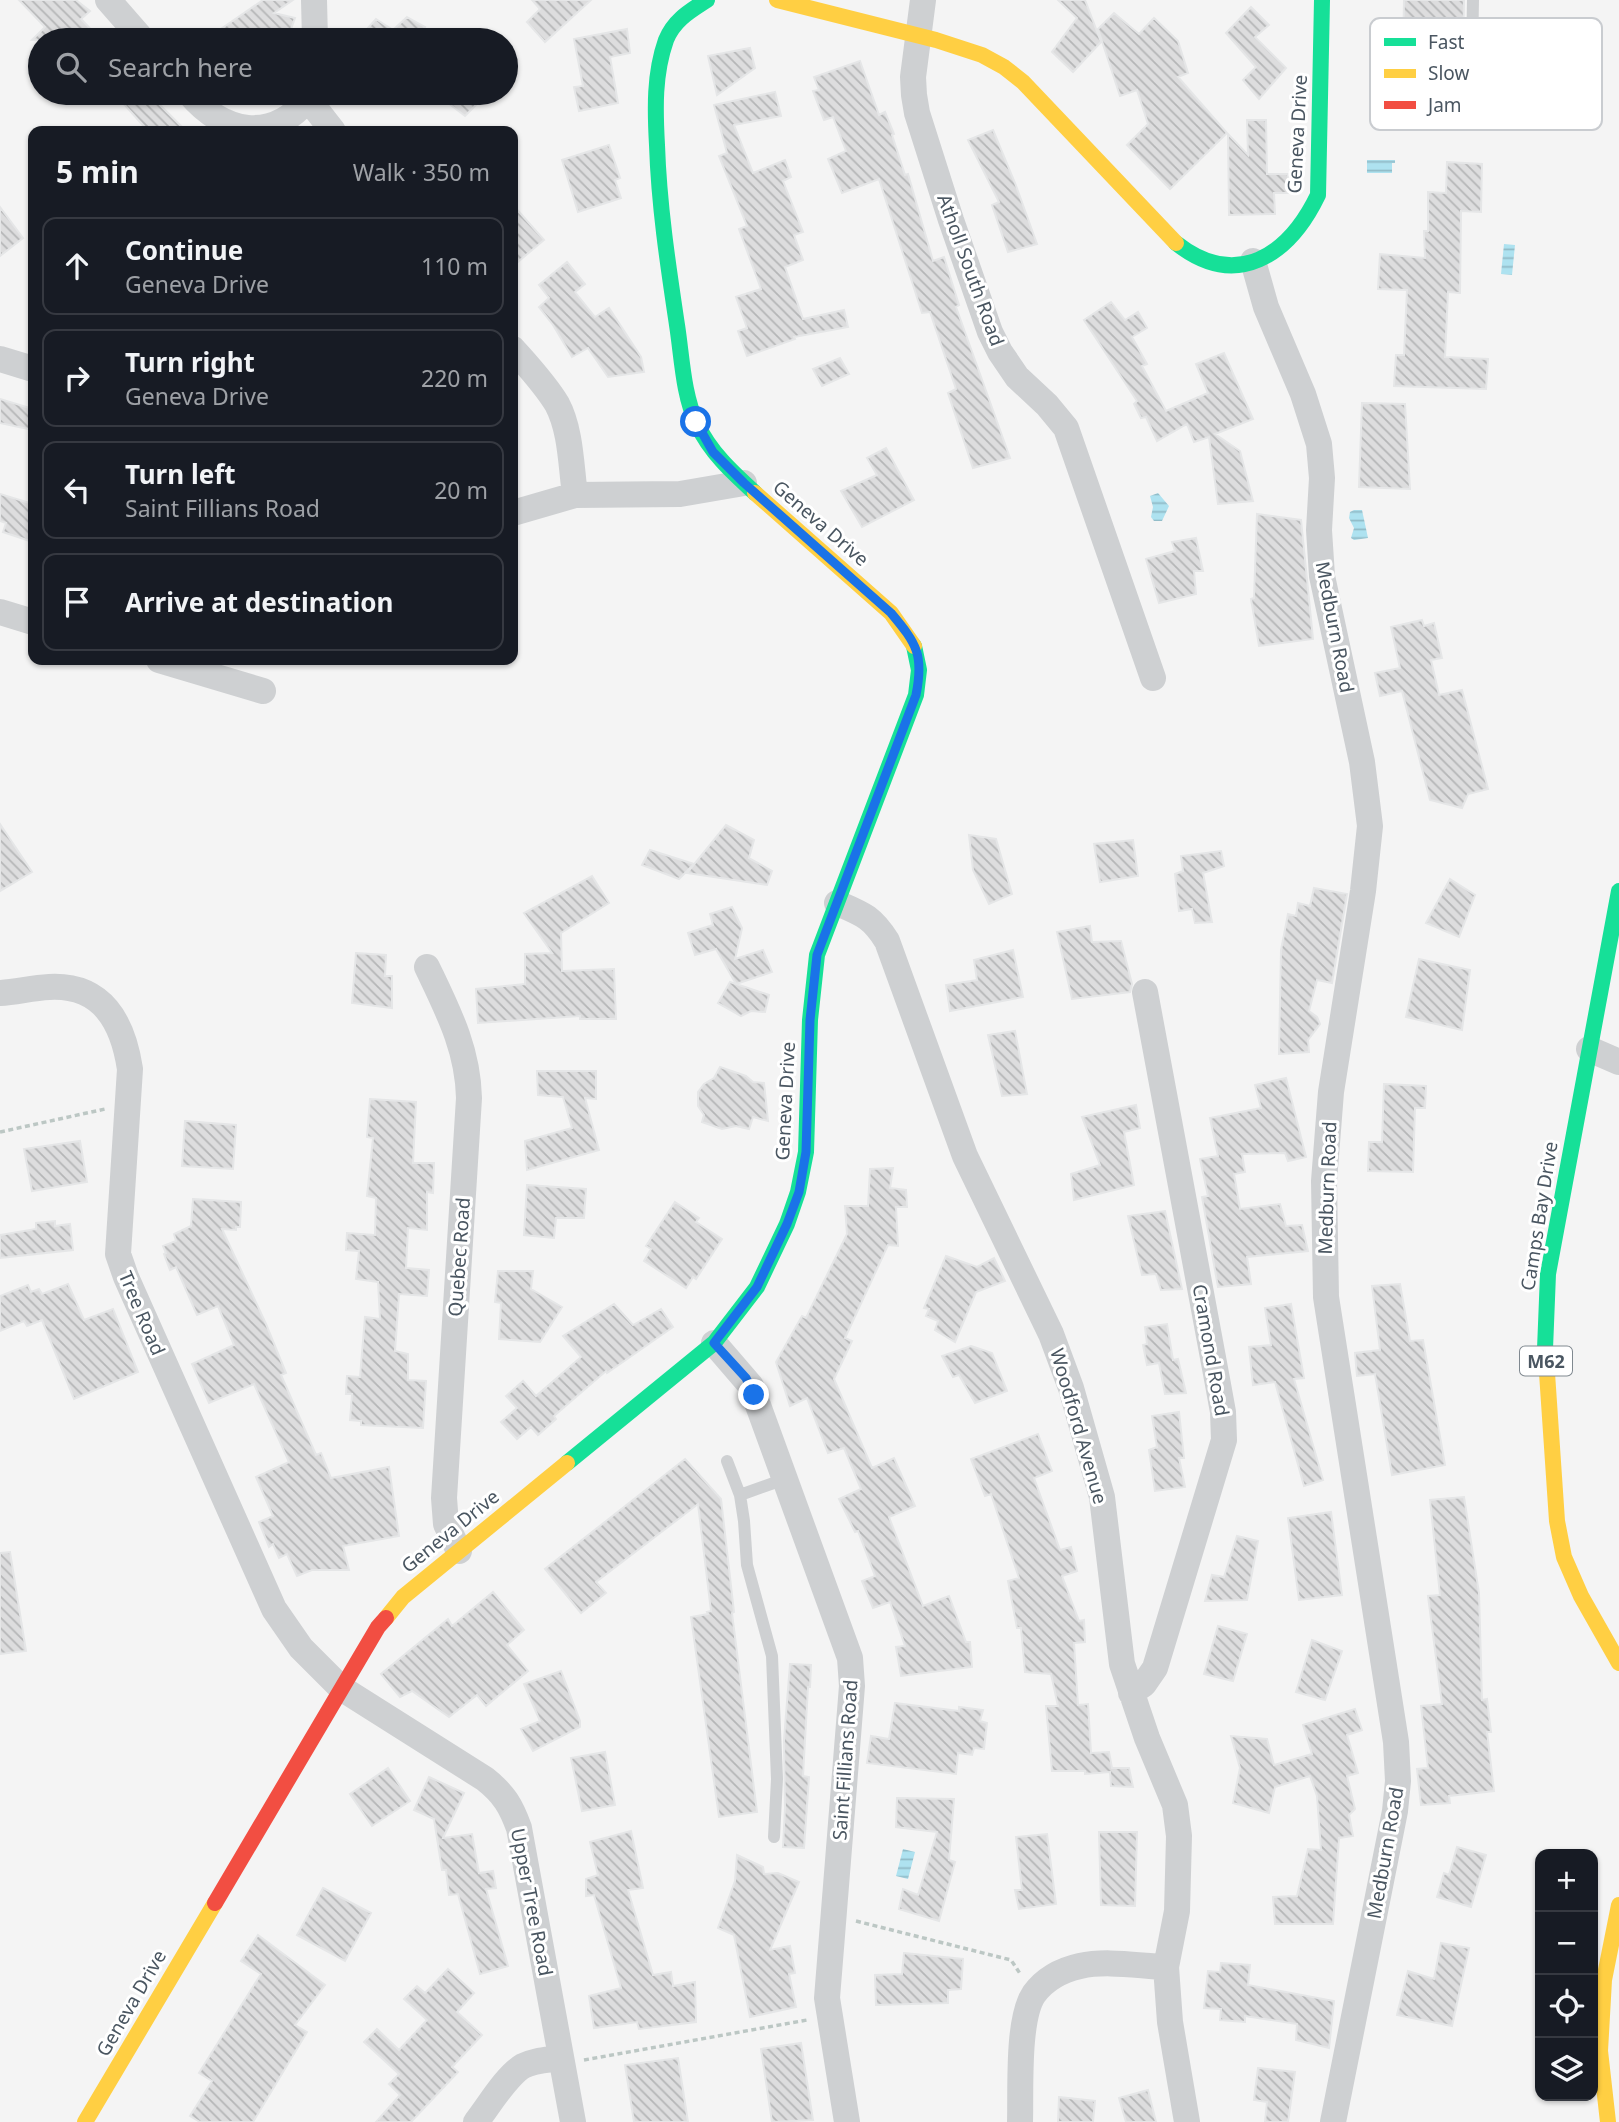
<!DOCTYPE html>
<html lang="en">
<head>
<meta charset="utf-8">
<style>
	:root { --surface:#171b24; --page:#20242c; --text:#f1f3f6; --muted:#9ea1a6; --line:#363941 }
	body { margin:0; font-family:"Noto Sans",sans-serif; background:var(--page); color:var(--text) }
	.controls { position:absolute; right:21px; bottom:21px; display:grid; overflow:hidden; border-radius:14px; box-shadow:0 2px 5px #0004 }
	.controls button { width:63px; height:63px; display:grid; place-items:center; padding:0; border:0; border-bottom:2px solid var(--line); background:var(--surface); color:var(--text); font:35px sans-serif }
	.stop { position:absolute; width:21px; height:21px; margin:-16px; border:5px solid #1a73e8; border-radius:50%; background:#fff }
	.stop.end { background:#1a73e8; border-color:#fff; box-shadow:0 2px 7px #0008 }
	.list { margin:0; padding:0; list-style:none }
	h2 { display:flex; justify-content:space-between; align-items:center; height:91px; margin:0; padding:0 28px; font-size:30px }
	h2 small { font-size:23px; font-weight:400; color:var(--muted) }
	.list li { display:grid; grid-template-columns:46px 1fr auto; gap:21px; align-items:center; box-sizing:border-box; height:98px; margin:0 14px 14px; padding:0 14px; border:2px solid var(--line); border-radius:14px }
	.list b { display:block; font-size:26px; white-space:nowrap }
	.list p { margin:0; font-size:23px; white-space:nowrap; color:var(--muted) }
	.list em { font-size:23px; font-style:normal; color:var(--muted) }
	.icon { flex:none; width:38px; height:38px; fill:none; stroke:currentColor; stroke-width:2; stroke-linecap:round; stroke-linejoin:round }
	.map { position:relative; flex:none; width:1619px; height:2122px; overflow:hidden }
	.search { position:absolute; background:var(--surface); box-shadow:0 2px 5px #0004; left:28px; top:28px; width:490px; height:77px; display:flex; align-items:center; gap:18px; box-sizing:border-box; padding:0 24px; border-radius:38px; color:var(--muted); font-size:26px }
	.panel { position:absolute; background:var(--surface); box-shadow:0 2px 5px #0004; left:28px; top:126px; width:490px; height:539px; border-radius:14px }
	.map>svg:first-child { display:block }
	.water { fill:url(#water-rules) }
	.building { fill:url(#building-back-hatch); stroke:#e5e6e7; stroke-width:2 }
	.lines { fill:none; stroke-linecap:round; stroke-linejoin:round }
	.path { stroke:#bcc7c4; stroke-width:3.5; stroke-dasharray:5 3.5; stroke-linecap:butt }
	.lane { stroke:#ced0d2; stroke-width:12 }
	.street { stroke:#ced0d2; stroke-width:26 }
	.fast { stroke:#16e098; stroke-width:16 }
	.slow { stroke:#ffcf43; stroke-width:16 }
	.jam { stroke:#f24e42; stroke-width:16 }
	.route { stroke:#1a73e8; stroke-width:9 }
	.labels { text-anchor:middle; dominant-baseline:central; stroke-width:6; stroke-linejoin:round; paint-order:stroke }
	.shield { fill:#fff; stroke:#808990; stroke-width:2 }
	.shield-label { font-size:18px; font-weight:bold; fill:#4a5661 }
	.street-label { font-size:19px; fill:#4a5661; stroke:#fff }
	.key { fill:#fff; stroke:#c9ccd0; stroke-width:2 }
	.key-label { font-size:19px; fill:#4a5661 }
</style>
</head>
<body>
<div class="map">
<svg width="1619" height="2122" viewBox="0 0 1619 2122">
	<defs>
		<pattern id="water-rules" width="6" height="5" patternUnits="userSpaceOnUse" patternTransform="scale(1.75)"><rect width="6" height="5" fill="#aee2f0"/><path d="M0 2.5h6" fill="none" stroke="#90bac6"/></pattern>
		<pattern id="building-back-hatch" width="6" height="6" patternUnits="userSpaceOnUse" patternTransform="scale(1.75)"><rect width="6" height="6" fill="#ddddde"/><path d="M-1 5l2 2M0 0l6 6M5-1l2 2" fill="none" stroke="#b5b6b7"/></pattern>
	</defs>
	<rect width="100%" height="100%" fill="#f4f4f4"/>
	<path class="water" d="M1367 160H1395V163H1392V173H1367Z
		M1504 244 1515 245 1512 275 1501 274Z
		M1158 493 1169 506 1162 521H1154L1151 517 1153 507 1150 496Z
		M1354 510H1362L1368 538 1354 540 1351 538 1354 528 1349 518 1350 512Z
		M903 1849 915 1852 908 1879 896 1876Z"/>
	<path class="building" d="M19 0H76L90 11 81 19 101 40H32L45 27Z
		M263 0H293L274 13 295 18 287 40H205Z
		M532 0H591L545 42 527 22 540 9Z
		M1058 0H1085L1101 42 1073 72 1052 52 1077 18Z
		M1404 0H1464L1463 55 1465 60 1470 63V112L1402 106Z
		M1251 7 1269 25 1255 37 1286 68 1259 99 1243 80 1256 67 1226 33Z
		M1114 13 1139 34 1154 18 1178 41 1188 73 1178 77 1227 133 1170 189 1127 145 1148 124 1137 90 1120 96 1098 29Z
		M407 17 425 27 414 40H357L376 19 393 30Z
		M627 29 630 53 610 57 618 103 579 111 574 87 583 86 574 39Z
		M750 48 755 68 717 95 708 56Z
		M860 61 879 115 885 112 894 134 892 135 905 175 908 174 933 261 944 257 959 305 956 307 1010 458 973 468 948 393 956 389 930 312 922 313 879 179 842 193 828 159 846 151 833 117 824 120 813 91 819 90 814 77Z
		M775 92 781 116 734 125 753 173 785 160 791 177 783 181 803 232 794 235 803 260 785 267 803 319 844 310 848 327 794 337 795 339 747 356 738 331 747 328 736 297 761 289 739 229 747 226 719 156 727 153 714 105Z
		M114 93H148L186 131H148Z
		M435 93H488L465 116Z
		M1247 120H1266L1267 174H1288V193H1274L1275 214 1229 215 1228 134 1248 155Z
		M993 130 1015 183 1037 244 1008 252 992 205 999 202 968 140Z
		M609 145 620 178 615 180 621 198 578 212 562 160Z
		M1447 162 1482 164 1481 212 1461 211 1460 293 1448 292 1445 357 1488 359 1486 389 1394 386 1396 355H1404L1407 290 1378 289 1380 254 1425 258 1424 231H1428V192L1446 193Z
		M513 205 544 240 513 266Z
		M0 207 23 238 0 256Z
		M567 262 585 284 575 292 595 317 609 308 641 357 644 372 608 377 588 348 572 357 553 325 539 307 549 298 539 285Z
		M1111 302 1125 320 1138 312 1147 328 1132 337 1147 364 1142 366 1166 411 1208 393 1196 364 1224 353 1253 419 1215 434 1240 451 1253 501 1218 504 1209 437 1194 442 1187 424 1157 441 1146 417 1141 418 1134 404 1137 401 1084 320Z
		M840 358 849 374 822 386 813 369Z
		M0 399 33 409V430L0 423Z
		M1362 403 1405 404 1410 489 1359 487Z
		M886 448 914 500 862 527 841 491 877 475 867 458Z
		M0 494 33 504V542L3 532 6 523 0 521Z
		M1257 514 1301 520 1313 639 1259 646 1251 599 1254 598Z
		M1196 538 1203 571H1194L1196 594 1159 603 1146 559 1175 551 1172 542Z
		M1422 620 1424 626 1434 623 1442 658 1431 660 1439 695 1462 690 1488 789 1468 794 1462 808 1430 800 1402 691 1380 696 1375 673 1400 668 1391 627Z
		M0 824 32 872 0 891Z
		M726 825 754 840 749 858 772 871 767 885 687 873Z
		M969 835 996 839 1012 894 989 904 973 870Z
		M1133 840 1138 876 1100 882 1094 844Z
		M650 850 694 864 679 879 642 865Z
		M1221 851 1224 866 1203 873 1212 922 1195 923 1192 909 1179 911 1175 874 1183 871 1181 856Z
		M592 876 609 903 561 933 562 971 614 969 616 1019H580V1016L478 1023 476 989 525 984V954L552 953 524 913Z
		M1450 879 1475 895 1459 937 1426 923Z
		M1314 888 1347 894 1332 983 1317 980 1309 1011 1317 1017 1320 1024 1308 1040 1309 1052 1279 1054 1281 950 1288 914 1296 916 1298 903 1310 906Z
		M732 907 742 928 735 959 763 950 772 972 736 984 769 995 765 1012 751 1011 741 1016 718 1003 730 982 736 984 716 949 695 955 688 933 713 925 710 914Z
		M1090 926 1092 942 1121 941 1132 984 1130 992 1072 999 1057 932Z
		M1013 950 1023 997 950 1011 946 985 977 980 974 960Z
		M356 953 386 955 385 976H392V1008L352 1003Z
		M1419 959 1470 970 1462 1030 1406 1017Z
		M1015 1031 1027 1094 1002 1096 988 1035Z
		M720 1067 746 1076 753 1082 764 1083 768 1121 753 1117 749 1129 736 1126 722 1129 702 1122 704 1115 698 1106V1092L704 1084 714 1078Z
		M537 1071H596V1099L585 1098 599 1150 527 1170 525 1141 572 1128 563 1097 538 1095Z
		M1286 1078 1306 1157 1288 1161 1285 1153 1242 1154 1245 1172 1234 1174 1240 1209 1280 1204 1286 1226 1302 1225 1308 1251 1247 1257 1251 1284 1218 1287 1202 1197 1208 1196 1200 1159 1218 1156 1210 1118 1261 1108 1255 1085Z
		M1384 1084 1426 1086 1425 1108H1415L1413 1172 1368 1171 1369 1142H1382Z
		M370 1099 416 1102 413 1163H434L433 1193 427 1192V1230L408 1228 406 1268 429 1270 427 1296 399 1294 395 1351 408 1354V1380L426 1381 423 1428 361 1425V1421L350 1420 352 1394H346L347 1376 360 1377 365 1317 380 1319 378 1282 356 1279 359 1251 346 1250 347 1233 375 1235 376 1198 367 1196 373 1138 367 1137Z
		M1136 1105 1140 1128 1124 1132 1134 1185 1074 1200 1071 1174 1100 1165 1082 1117Z
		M185 1121 236 1125 233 1169 182 1166Z
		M80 1141 87 1182 32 1191 24 1149Z
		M893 1168 890 1188 906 1190 907 1207H896L898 1246 888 1245 845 1338 852 1341 834 1379 872 1468 894 1458 915 1506 889 1517 923 1606 949 1596 966 1642H970L972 1667 901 1676 896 1647 905 1646 890 1602 873 1608 862 1581 875 1576 858 1531 855 1532 839 1499 861 1489 844 1448 828 1453 807 1398 790 1406 776 1362 802 1316 806 1318 847 1234 845 1206H868L870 1169Z
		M527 1185 586 1189 584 1218H556L554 1238 524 1235Z
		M193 1199 241 1202 240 1227H236V1230L222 1229 266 1324 286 1373 281 1375 316 1455 321 1453 331 1478 389 1467 399 1536 343 1546 349 1570H312L297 1576 287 1554 279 1558 273 1544 269 1547 259 1522 273 1516 256 1477 289 1462 254 1384 209 1403 192 1364 234 1345 218 1306 197 1315 176 1267 170 1270 164 1254 166 1253 163 1246 176 1241 174 1234 191 1226Z
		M675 1202 699 1218 696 1222 722 1239 696 1279 693 1277 686 1288 644 1261 651 1249 646 1246Z
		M1165 1211 1182 1289 1161 1290 1156 1274 1142 1275 1128 1216Z
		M55 1221V1226L70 1224 73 1250 0 1258V1235L36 1229V1223Z
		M946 1256 977 1267 994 1258 1005 1281 976 1292 955 1342 935 1330 938 1321 926 1316 929 1309 924 1308Z
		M498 1271H533L531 1289 562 1307 540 1342 499 1339 501 1303 495 1302Z
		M68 1284 84 1320 113 1309 138 1372 74 1399 42 1320 27 1326 24 1321 0 1331V1296L28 1285 31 1292 39 1289 42 1294Z
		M1400 1284 1410 1341 1423 1340 1445 1465 1392 1475 1375 1374 1357 1376 1355 1353 1380 1350 1372 1286Z
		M614 1304 633 1325 661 1309 673 1327 607 1373 606 1371 554 1416 556 1419 538 1435 531 1427 517 1439 501 1422 517 1408 506 1396 523 1381 536 1396 581 1357 563 1336Z
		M1291 1304 1304 1378 1294 1379 1323 1480 1304 1486 1275 1382 1253 1385 1249 1347 1271 1345 1265 1308Z
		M1167 1324 1173 1360 1178 1359 1186 1393 1165 1394 1159 1363 1147 1365 1143 1345 1147 1344 1145 1327Z
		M971 1346 992 1353 1007 1391 975 1403 959 1375 953 1377 942 1356Z
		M1179 1412 1184 1458H1179L1185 1487 1155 1491 1149 1450 1157 1447 1152 1416Z
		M1038 1434 1052 1471 1034 1478 1060 1550 1071 1547 1077 1571 1062 1576 1079 1621 1084 1620 1085 1642 1074 1643 1078 1705 1088 1704 1091 1753 1109 1752 1112 1768H1129L1133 1787 1111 1786 1110 1772 1085 1774V1771H1052L1046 1706H1058L1051 1674 1025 1672 1021 1628H1017L1008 1581 1019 1578 991 1494 985 1496 971 1459Z
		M685 1459 721 1499 734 1612 732 1613 757 1812 719 1817 691 1617 708 1614 707 1612 711 1611 698 1504 596 1582 606 1593 581 1613 545 1569Z
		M1464 1497 1479 1593 1482 1700 1487 1699 1491 1732H1487L1494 1791 1449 1796 1450 1803 1421 1805 1417 1769 1428 1768 1421 1706 1442 1704 1428 1596 1440 1595 1430 1500Z
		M1331 1512 1342 1595 1299 1600 1288 1518Z
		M1237 1536 1258 1541 1247 1600 1205 1601 1212 1575 1224 1577Z
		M10 1552 26 1651 0 1654V1553Z
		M493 1592 524 1630 507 1645 528 1671 486 1706 477 1695 449 1717 412 1691 400 1697 381 1674 448 1619 452 1626Z
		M1218 1626 1247 1634 1233 1681 1204 1674Z
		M1312 1640 1342 1651 1325 1700 1296 1692Z
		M790 1664 811 1665 810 1687H808L803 1776 809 1777 804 1848 783 1847 785 1808 784 1740Z
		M561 1671 580 1721V1727L533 1751 521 1729 540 1721 524 1684Z
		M895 1703 959 1711V1707L983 1710 980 1721 987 1723 984 1749 974 1748 972 1755 958 1753 956 1774 867 1763 871 1736 889 1739Z
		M1355 1709 1362 1730 1347 1735 1358 1773 1347 1776 1355 1809 1349 1815 1353 1836 1339 1838 1333 1924H1275L1273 1897 1297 1896 1308 1849 1321 1850 1317 1796 1310 1776 1275 1787 1269 1813 1233 1803 1240 1768 1231 1736 1267 1739 1274 1765 1312 1754 1303 1725Z
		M605 1752 615 1805 582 1811 571 1758Z
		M388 1768 410 1801 372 1826 350 1794Z
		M429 1777 464 1793 443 1838 472 1834 479 1873 493 1871 496 1888 486 1889 508 1966 480 1974 458 1894 449 1895 446 1870H442L434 1819 414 1810Z
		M897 1798 954 1799 949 1860 955 1862 939 1921 899 1909 903 1889 918 1895 937 1832 896 1827Z
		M631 1831 643 1888 628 1890 653 1975 671 1972 673 1986 695 1982 696 2022 639 2029 637 2022 594 2028 589 1996 621 1988 594 1895 586 1896V1879L598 1875 590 1842Z
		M1099 1832H1137L1135 1906 1101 1905Z
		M1047 1834 1056 1904 1019 1909 1015 1890H1022L1016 1837Z
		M1457 1847 1486 1855 1471 1907 1437 1897 1444 1873 1449 1875Z
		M737 1855 763 1867 764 1874 778 1873 799 1882 770 1950 790 1946 795 1973 789 1974 796 2007 750 2017 734 1935 718 1928 735 1881Z
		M323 1888 371 1913 345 1961 297 1935Z
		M258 1935 325 1985 295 2025 307 2032 253 2122H200L190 2116 212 2081 199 2073 261 1974 241 1961Z
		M1441 1943 1469 1948 1452 2026 1397 2015 1408 1971 1434 1979Z
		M904 1953 963 1959 961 1989 948 1990V2003L876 2005 875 1975 902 1974Z
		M1221 1963 1250 1965 1248 1985 1334 2001 1329 2048 1296 2040 1297 2024 1245 2016V2022L1220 2020 1221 2009 1204 2008 1208 1971 1220 1972Z
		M448 1969 474 1993 457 2012 482 2035 452 2067 458 2072 411 2122H376L400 2095 389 2084 399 2074 364 2042 377 2029 399 2050 427 2020 404 1999 417 1986 425 1993Z
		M801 2043 813 2120 772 2122 761 2049Z
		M678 2058 688 2122H634L625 2065Z
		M1258 2068 1295 2072 1288 2122H1265L1267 2102 1254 2100Z
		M1148 2090 1156 2122H1126L1119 2098Z
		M1059 2097 1095 2101 1093 2122H1058Z"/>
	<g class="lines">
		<path class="path" d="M0 1132 105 1109
			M856 1921 1011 1960 1021 1975
			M584 2060 807 2020"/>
		<path class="lane" d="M1472 55 1473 0
			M727 1461 740 1495 744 1521 747 1565 772 1656 777 1779 774 1837
			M740 1495 785 1479"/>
		<path class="street" d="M108 0 143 40
			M314 0 315 40
			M923 0 913 77 914 95 917 113 951 220 990 332 1000 352 1017 377 1047 405 1066 428 1153 678
			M189 93C224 134 271 143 308 99
			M309 93 308 99 333 131
			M1253 261 1266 307 1303 394 1319 444 1322 478 1319 530 1322 576 1362 762 1370 826 1363 891 1331 1092 1324 1181 1326 1297 1396 1742 1398 1781 1395 1811 1333 2122
			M513 349C528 366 545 384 557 404 571 430 571 466 575 495
			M0 359 33 369
			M513 513 575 495 680 494 744 483
			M0 612 33 622
			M159 660 263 691
			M837 903C863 914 872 917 887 941L965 1156 1051 1334 1071 1388 1102 1497 1122 1664 1147 1738 1175 1805 1179 1836 1177 1911 1166 1967 1170 2022 1187 2122
			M427 967C448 1011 468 1049 469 1098L444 1498 446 1524 459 1551
			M0 993C16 992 32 988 49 987 103 984 123 1023 130 1069L118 1254 126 1277 274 1609 301 1648 341 1688 485 1779C504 1794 511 1806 519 1828L573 2122
			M1589 1049 1619 1062
			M714 1343 751 1386 850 1658 852 1686 827 1998 847 2122
			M1131 1693 1144 1684 1155 1668 1224 1440 1223 1412 1217 1379 1145 992
			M476 2122C488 2107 506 2076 523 2066 534 2060 548 2060 561 2058
			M1020 2122C1021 2090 1017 2019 1034 1994 1045 1979 1062 1970 1080 1966 1107 1960 1139 1966 1166 1967"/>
		<path class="fast" d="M707 0C690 11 674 20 666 40 654 74 655 109 657 145 659 206 668 265 677 325 682 357 683 395 697 424 710 452 732 472 755 493
			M1176 243C1237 291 1289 255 1318 195L1322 0
			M1547 1373 1545 1349 1548 1274 1619 891
			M567 1463 714 1343 757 1287 787 1224 798 1192 806 1152 810 1020 817 955 916 695 919 670 914 646"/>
		<path class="slow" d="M777 0 936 40 982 55 1004 67 1023 82 1176 243
			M755 493 891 613 914 646
			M1547 1373 1557 1521 1564 1557 1581 1596 1619 1663
			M386 1618 403 1597 567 1463
			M85 2122 215 1903
			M1608 2122 1600 2051 1604 1980 1619 1905"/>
		<path class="jam" d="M215 1903 378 1627 386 1618"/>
	</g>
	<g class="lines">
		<path class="route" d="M696 422 713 452 744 483 891 613C917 644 924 655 916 695L817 955 810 1020 806 1152 799 1192 787 1224 757 1287 714 1343 746 1378 754 1395"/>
	</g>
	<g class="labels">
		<rect class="shield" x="1520" y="1346.5" width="52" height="29" rx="5"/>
		<g class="shield-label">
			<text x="1546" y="1361">M62</text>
		</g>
		<g class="street-label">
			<text transform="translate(1297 134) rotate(-87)">Geneva Drive</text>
			<text transform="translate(971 270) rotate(70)">Atholl South Road</text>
			<text transform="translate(821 523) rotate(41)">Geneva Drive</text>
			<text transform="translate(1335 627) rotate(79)">Medburn Road</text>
			<text transform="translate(785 1101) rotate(-87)">Geneva Drive</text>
			<text transform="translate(1327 1188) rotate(-88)">Medburn Road</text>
			<text transform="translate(1539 1216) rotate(-81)">Camps Bay Drive</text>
			<text transform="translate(459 1257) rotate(-86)">Quebec Road</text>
			<text transform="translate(142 1313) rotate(67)">Tree Road</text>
			<text transform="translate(1211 1350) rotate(80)">Cramond Road</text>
			<text transform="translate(1079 1426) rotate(74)">Woodford Avenue</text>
			<text transform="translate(450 1531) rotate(-39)">Geneva Drive</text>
			<text transform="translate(845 1760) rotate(-86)">Saint Fillians Road</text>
			<text transform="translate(1385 1853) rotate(-80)">Medburn Road</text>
			<text transform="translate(532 1902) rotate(79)">Upper Tree Road</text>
			<text transform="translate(131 2003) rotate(-60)">Geneva Drive</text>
		</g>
	</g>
	<rect x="1370" y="18" width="232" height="112" rx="10" class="key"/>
	<rect x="1384" y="38" width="32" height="8" fill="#16e098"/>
	<rect x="1384" y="69" width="32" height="9" fill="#ffcf43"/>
	<rect x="1384" y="101" width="32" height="8" fill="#f24e42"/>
	<g class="key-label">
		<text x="1428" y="49">Fast</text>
		<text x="1428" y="80">Slow</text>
		<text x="1428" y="112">Jam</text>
	</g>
</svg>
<div class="controls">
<button>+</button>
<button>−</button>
<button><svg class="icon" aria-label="locate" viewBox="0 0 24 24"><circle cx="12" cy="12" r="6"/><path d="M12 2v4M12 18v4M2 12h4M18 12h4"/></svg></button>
<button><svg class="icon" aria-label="layers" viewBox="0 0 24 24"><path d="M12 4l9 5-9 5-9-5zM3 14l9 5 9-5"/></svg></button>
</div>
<div class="stop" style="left:696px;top:422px"></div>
<div class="stop end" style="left:754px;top:1395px"></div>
<div class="search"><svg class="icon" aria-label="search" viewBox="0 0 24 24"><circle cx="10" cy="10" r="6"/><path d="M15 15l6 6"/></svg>Search here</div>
<section class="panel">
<h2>5 min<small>Walk · 350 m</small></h2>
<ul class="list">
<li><svg class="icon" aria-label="ahead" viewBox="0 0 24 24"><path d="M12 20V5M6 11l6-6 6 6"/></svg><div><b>Continue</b><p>Geneva Drive</p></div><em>110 m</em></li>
<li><svg class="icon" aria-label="right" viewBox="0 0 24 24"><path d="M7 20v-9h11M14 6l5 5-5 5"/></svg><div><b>Turn right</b><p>Geneva Drive</p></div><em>220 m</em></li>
<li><svg class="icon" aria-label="left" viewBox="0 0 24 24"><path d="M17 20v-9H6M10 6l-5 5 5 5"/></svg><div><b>Turn left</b><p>Saint Fillians Road</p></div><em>20 m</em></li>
<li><svg class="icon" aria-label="arrive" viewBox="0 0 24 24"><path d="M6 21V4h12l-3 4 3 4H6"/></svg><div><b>Arrive at destination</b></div></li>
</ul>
</section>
</div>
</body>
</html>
